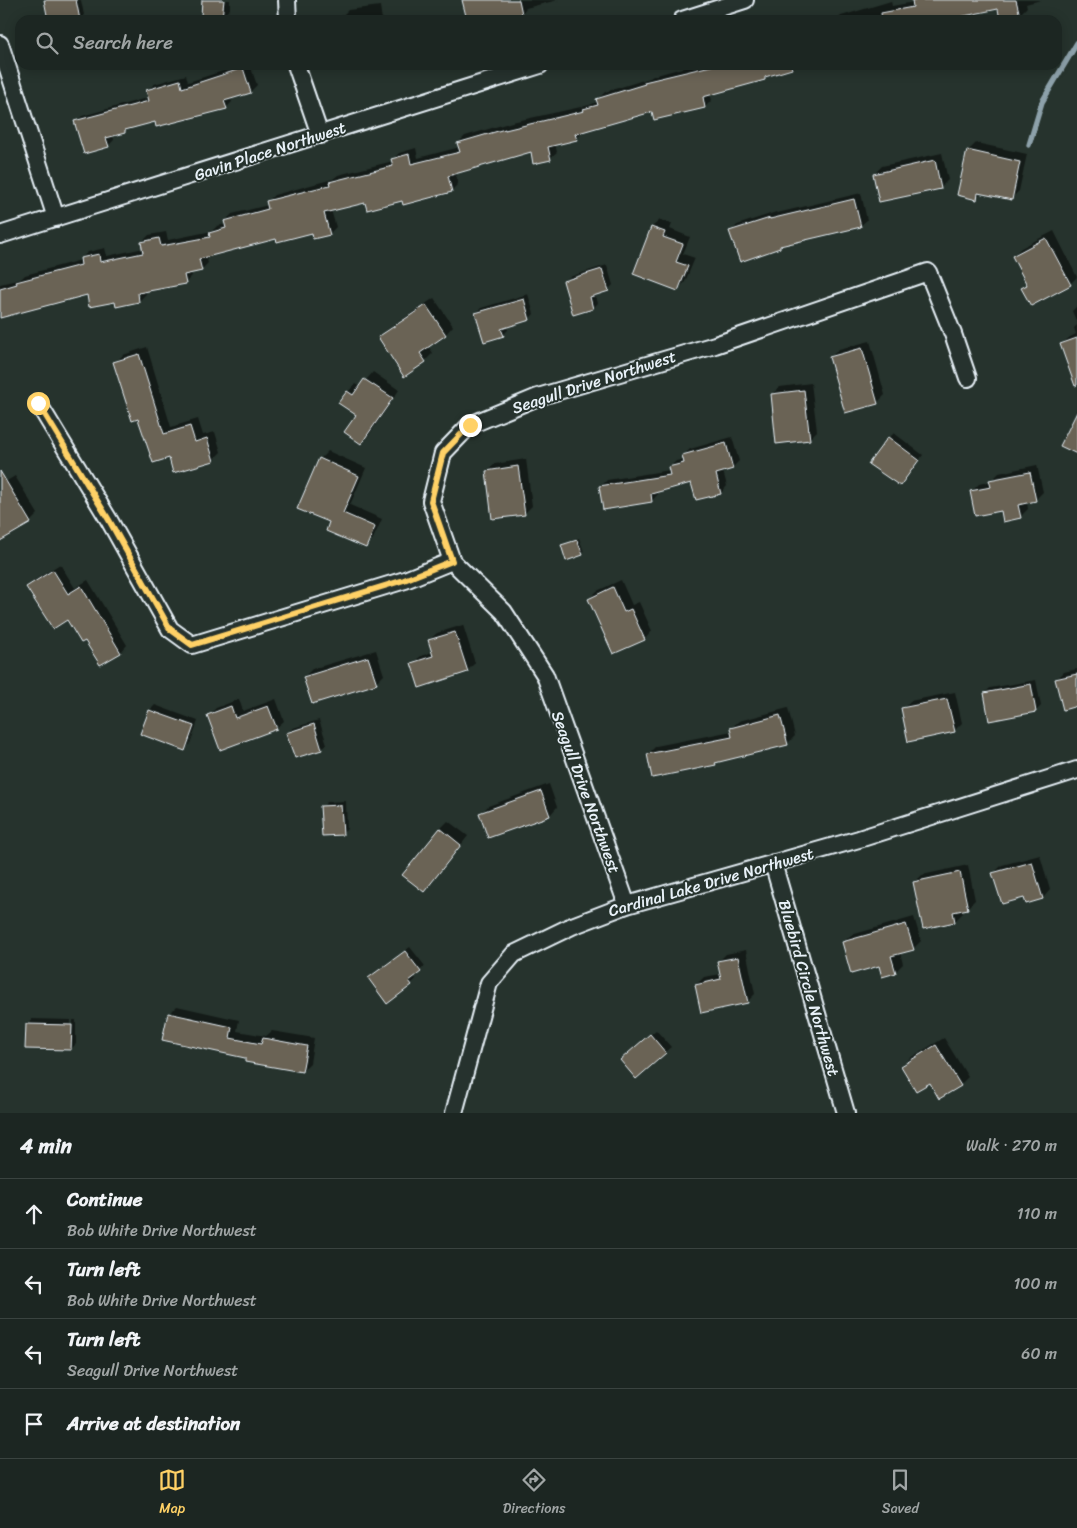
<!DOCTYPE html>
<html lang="en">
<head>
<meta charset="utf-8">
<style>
	:root { --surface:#1c2622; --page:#252e2a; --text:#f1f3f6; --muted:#a0a5a5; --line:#3a4340; --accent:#ffd166 }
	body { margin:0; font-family:Sriracha,sans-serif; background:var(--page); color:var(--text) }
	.stop { position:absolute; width:15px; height:15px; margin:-11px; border:4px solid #ffd166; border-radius:50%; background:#fff }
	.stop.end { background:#ffd166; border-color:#fff; box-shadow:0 1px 5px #0008 }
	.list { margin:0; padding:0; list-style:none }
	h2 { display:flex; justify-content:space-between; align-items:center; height:65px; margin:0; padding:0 20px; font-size:21px }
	h2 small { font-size:16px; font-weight:400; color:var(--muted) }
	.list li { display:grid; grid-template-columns:32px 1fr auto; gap:15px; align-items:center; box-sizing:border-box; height:70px; padding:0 20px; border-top:1px solid var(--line) }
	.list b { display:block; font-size:19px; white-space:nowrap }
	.list p { margin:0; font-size:16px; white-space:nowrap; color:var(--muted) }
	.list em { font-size:16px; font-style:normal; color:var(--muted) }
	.icon { flex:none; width:28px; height:28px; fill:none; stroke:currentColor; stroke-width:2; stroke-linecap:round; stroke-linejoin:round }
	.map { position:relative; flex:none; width:1077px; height:1113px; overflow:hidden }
	.search { position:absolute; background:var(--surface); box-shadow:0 2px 12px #0003; left:15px; right:15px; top:15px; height:55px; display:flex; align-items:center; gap:12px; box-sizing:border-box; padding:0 18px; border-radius:15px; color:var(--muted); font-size:19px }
	.sheet { height:345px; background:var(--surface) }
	nav { display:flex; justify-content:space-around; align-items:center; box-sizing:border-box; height:70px; border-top:1px solid var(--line); background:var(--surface); font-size:14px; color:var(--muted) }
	nav a { display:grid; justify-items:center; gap:2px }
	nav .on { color:var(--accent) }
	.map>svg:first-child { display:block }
	.shadow { fill:#0007; fill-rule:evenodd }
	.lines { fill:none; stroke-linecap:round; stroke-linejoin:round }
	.stream { stroke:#8da1aa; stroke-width:5.5 }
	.building { fill:#6b6354; stroke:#e8f1f8 }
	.street-casing { stroke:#e8f1f8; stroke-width:20 }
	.street { stroke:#26332d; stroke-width:16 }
	.route { stroke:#ffd166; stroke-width:6 }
	.labels { text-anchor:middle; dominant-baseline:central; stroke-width:4; stroke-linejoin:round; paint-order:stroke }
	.street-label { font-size:16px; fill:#e8f1f8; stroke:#26332d }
</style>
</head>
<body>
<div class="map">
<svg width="1077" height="1113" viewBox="0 0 1077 1113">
	<rect width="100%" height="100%" fill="#26332d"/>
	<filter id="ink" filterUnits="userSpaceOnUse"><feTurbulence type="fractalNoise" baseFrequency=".02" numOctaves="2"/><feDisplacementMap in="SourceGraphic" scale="10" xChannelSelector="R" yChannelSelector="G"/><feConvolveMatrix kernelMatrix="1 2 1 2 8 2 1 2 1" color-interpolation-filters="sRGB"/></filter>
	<g filter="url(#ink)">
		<path class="shadow" d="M46 0H81L85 20H49Z
			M204 0H230V9L222 16Z
			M463 0H558L526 8 522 13 497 20H468Z
			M913 0H1041L1026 4 1027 7 1020 14 1002 19 999 8 938 20H837L841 16 891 1 892 6 914 2Z
			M380 6 382 20H340V18L348 10Z
			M242 65H250L257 85 251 91 231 98 232 102 226 108 156 121 129 128 125 132 113 135 114 140 108 146 76 122 82 116 150 97 148 90 154 84 186 75 188 82Z
			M693 65H802L769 74 765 79 710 94 712 100 705 107 653 110 583 130V132L576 139 555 144 557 152 550 158 531 151 455 172 458 184 451 191 403 199 366 201 331 210 336 227 329 234 312 231 277 237 206 256 208 263 201 270 191 272 192 276 185 283 145 290 146 294 139 301 116 300 88 294 0 317V284L21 279 25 275 81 260V258L88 252 105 248 107 256 144 248 142 242 149 235 166 232 168 240 212 231 217 226 226 224 225 221 232 214 268 205 267 202 274 195 333 179 338 175 393 161 392 160 399 153 416 148 418 158 460 147 458 143 465 136 512 122 590 105 598 101V99L605 92 650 78 653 76ZM138 287 140 297H137Z
			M976 143 1027 154 1019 191 1011 199 982 192 976 198 968 151Z
			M942 153 948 180 940 188 874 174 882 166Z
			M861 193 867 220 860 226 782 245 780 247 731 232 737 225 776 212 777 213Z
			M660 220 672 224 670 229 690 237 683 254 695 258 685 282 677 290 634 273 652 227Z
			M1054 231 1077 277 1070 284 1023 288 1028 284 1013 256 1021 248Z
			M607 265 613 285 608 290 595 294 598 303 593 308 574 314 564 282 569 277Z
			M528 294 534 314 529 319 507 326 508 330 503 335 476 313 481 308Z
			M434 298 453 326 446 334 428 346 433 353 425 361 380 337 387 330Z
			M1077 306V323L1072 311Z
			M1077 325V358L1062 344 1070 337 1076 334 1074 328Z
			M870 341 885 395 877 403 831 357 839 349Z
			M147 347 171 427 198 419 203 435 215 432 221 452 213 460 169 456 139 417 115 363 123 355Z
			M373 372 399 390 369 435 361 442 357 414 348 392 355 384 360 387Z
			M811 383 817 431 809 439 772 394 780 387Z
			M894 433 923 455 900 485 889 438Z
			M732 437 739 461 732 468 723 471 727 486 721 493 692 482 658 491V494L652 501 600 487 607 480 670 470 669 468 676 461 684 459 683 456 690 449Z
			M328 451 366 468 350 505 382 519 373 539 365 546 331 522 320 459Z
			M526 459 532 506 524 514 487 471 495 464Z
			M1037 465 1043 492 1035 500 1027 502 1028 509 1020 517 1002 510 971 492 979 484 991 481 999 473Z
			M15 476 38 514 30 522 0 532V485Z
			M579 538 584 552 582 554 562 546Z
			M60 564 75 588 88 580 127 645 121 652 100 664 86 639 68 618 28 587 35 580Z
			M621 580 632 605 639 602 652 631 645 639 614 653 589 599 597 591Z
			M463 625 475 663 467 671 413 663 421 656 432 652 429 640 437 633Z
			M376 650 384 675 376 683 304 677 312 669Z
			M1077 669V705L1056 680 1064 672Z
			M1036 680 1041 706 1036 711 985 693 990 688Z
			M955 692 962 723 954 731 903 709 910 701Z
			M239 699 243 711 276 699 284 721 276 728 209 715 216 708Z
			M155 705 198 721 190 744 185 749 142 734 150 710Z
			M788 708 795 736 787 744 718 761 715 764 648 754 656 746 732 731 731 728 739 721Z
			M319 720 327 744 322 748 295 757 288 733 293 728Z
			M549 784 557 807 550 815 489 837 481 814 488 806Z
			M346 801 347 829 342 834 322 807 327 802Z
			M448 821 468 836 431 883 440 829Z
			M1040 855 1050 890 1043 898 994 873 1002 865Z
			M968 865 975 900 967 908 962 909 963 913 955 921 924 927 914 883 922 875Z
			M914 917 921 941 913 949 900 952 903 964 895 972 880 965 843 943 851 935Z
			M410 947 425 966 414 976 416 979 411 984 374 974Z
			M746 950 755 994 747 1002 696 985 704 977 721 974 718 962 726 954Z
			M177 1006 239 1020 237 1031 266 1036 272 1031 314 1038 310 1063 302 1071 169 1014Z
			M32 1019 71 1020 70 1045H72L73 1020H76V1044L71 1049 27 1024Z
			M656 1030 671 1047 636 1077 626 1055Z
			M944 1038 968 1077 960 1085 903 1066 910 1058Z"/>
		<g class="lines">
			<path class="stream" d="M1029 145 1042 102 1077 43"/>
		</g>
		<path class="building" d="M44 0H76L80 20H48Z
			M202 0H224L222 18 201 16Z
			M462 0H519L522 14 499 20H467Z
			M912 0H1016L1020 16 1000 20 998 9 945 20H882L881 13 913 7Z
			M715 65H791L792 69 765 77V80L703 97 705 108 654 120 652 112 575 134 577 140 548 147 551 160 533 164 531 152 448 176 452 192 403 205 402 201 367 210 365 203 324 213 330 235 313 239 312 233 277 242 276 239 199 259 202 271 184 275 186 284 138 293 139 302 116 307 115 302 89 307 87 295 0 318V289L17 284 16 282 81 265 80 258 99 254 100 262 143 253 141 242 159 238 161 246 210 237 209 233 226 228 224 221 268 209 266 201 330 185 329 182 393 166 391 159 409 154 411 164 460 152 457 143 505 129V130L584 111 583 109 598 105 596 99 645 84 644 82Z
			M243 68 251 93 224 101 227 109 156 127 155 122 125 130V133L106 138 109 147 84 154 74 121 149 101 146 90 180 80 182 88Z
			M967 150 1020 162 1012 200 978 193 977 200 957 195Z
			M935 160 941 189 879 202 873 174Z
			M854 199 861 227 780 246V248L740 262 729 231 770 218V219Z
			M651 227 665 232 663 237 683 244 676 262 688 266 678 291 633 274Z
			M1046 238 1071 285 1031 306 1021 288 1027 285 1012 256Z
			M602 269 609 291 590 297 593 309 573 315 563 281Z
			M524 299 530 320 501 329 504 336 484 342 475 313Z
			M426 305 446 335 420 353 426 362 404 377 378 337Z
			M1077 338V385L1075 386 1060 344Z
			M862 348 878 404 845 413 829 357Z
			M139 354 164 434 190 426 195 442 207 438 214 461 173 473 169 458 153 463 138 419 132 421 113 362Z
			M364 379 393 398 361 444 344 432 356 415 338 403 347 391 353 395Z
			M804 390 810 440 776 444 771 394Z
			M1077 412V454L1060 446Z
			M888 437 919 460 900 486 868 464Z
			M726 443 733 469 716 474 721 494 696 500 691 483 651 494 652 502 603 510 599 486 670 475 668 467 684 463 682 455Z
			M319 458 359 476 343 513 375 527 366 548 326 531 329 522 297 509Z
			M518 466 525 515 492 519 486 471Z
			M0 471 31 523 0 541Z
			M1030 472 1036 501 1018 505 1021 518 1003 522 1001 511 975 516 970 491 991 487 989 480Z
			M577 540 583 555 566 561 561 545Z
			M53 570 68 594 81 586 121 653 100 665 85 641 81 643 67 620 53 629 26 587Z
			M613 587 624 612 631 609 645 640 613 654 588 599Z
			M455 632 468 672 419 688 411 663 433 656 428 640Z
			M368 657 377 684 312 704 303 677Z
			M1077 674V706L1063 710 1055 679Z
			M1031 684 1036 712 989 721 984 693Z
			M947 699 955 732 908 742 901 708Z
			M231 706 235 718 268 706 277 729 220 750 207 715Z
			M149 710 194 726 185 751 140 734Z
			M780 715 788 745 715 763 716 765 652 778 647 754 732 737 730 728Z
			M314 724 322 750 295 758 286 733Z
			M541 791 550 816 488 838 479 813Z
			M341 805 343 835 322 836 320 806Z
			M440 828 461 845 424 892 402 875Z
			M1032 862 1043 899 1026 904 1024 898 1002 904 992 873Z
			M960 872 968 909 953 912 955 922 923 929 913 882Z
			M906 924 914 950 891 956 896 973 882 977 879 966 851 974 842 942Z
			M405 951 421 972 409 981 412 985 387 1004 368 978Z
			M738 957 748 1003 701 1013 695 985 721 979 717 961Z
			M168 1013 232 1027 230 1038 261 1044 263 1038 307 1046 302 1072 245 1062V1058L162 1040Z
			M26 1024 72 1025 71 1050 25 1049Z
			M650 1034 666 1053 636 1079 620 1060Z
			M936 1045 961 1086 939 1099 930 1083 916 1091 901 1066Z"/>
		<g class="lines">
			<defs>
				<path id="street" d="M287 0 288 20
					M682 20 745 0
					M0 44 56 218
					M296 65 320 135
					M0 235 540 65
					M38 403 109 520 170 629 192 645 405 580 452 561
					M773 863 846 1113
					M627 905 545 675 504 612 452 561 431 501 443 453 470 425 538 397 715 345 928 272 953 334 968 378
					M454 1113 489 983 514 954 572 926 627 905 859 839 1077 770"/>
			</defs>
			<use href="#street" class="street-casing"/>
			<use href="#street" class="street"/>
		</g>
	</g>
	<g class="lines" filter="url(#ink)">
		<path class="route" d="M38 403 109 520 170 629 192 645 404 580 452 561 431 501 443 453 470 425"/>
	</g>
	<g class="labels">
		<g class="street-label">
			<text transform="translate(270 151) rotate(-18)">Gavin Place Northwest</text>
			<text transform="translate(594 382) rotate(-18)">Seagull Drive Northwest</text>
			<text transform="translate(586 792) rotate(70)">Seagull Drive Northwest</text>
			<text transform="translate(711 882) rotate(-16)">Cardinal Lake Drive Northwest</text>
			<text transform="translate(809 988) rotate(74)">Bluebird Circle Northwest</text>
		</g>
	</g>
</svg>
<div class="stop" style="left:38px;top:403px"></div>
<div class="stop end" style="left:470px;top:425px"></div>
<div class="search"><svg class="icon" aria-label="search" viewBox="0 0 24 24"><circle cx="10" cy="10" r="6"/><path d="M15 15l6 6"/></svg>Search here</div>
</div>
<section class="sheet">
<h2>4 min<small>Walk · 270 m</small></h2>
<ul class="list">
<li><svg class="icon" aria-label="ahead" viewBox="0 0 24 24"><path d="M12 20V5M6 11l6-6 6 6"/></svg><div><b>Continue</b><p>Bob White Drive Northwest</p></div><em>110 m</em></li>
<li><svg class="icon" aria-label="left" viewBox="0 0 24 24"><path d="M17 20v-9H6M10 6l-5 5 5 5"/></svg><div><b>Turn left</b><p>Bob White Drive Northwest</p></div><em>100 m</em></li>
<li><svg class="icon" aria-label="left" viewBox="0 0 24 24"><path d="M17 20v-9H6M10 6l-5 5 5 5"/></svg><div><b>Turn left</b><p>Seagull Drive Northwest</p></div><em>60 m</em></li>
<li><svg class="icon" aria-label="arrive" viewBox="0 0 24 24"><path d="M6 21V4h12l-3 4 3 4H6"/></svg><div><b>Arrive at destination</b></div></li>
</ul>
</section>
<nav>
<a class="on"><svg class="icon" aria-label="map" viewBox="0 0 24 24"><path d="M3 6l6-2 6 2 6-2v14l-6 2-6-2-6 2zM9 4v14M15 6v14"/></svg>Map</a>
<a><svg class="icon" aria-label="directions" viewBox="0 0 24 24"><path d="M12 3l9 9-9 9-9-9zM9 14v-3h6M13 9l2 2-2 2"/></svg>Directions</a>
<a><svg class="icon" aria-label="saved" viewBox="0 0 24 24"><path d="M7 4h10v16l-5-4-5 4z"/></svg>Saved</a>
</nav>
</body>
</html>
